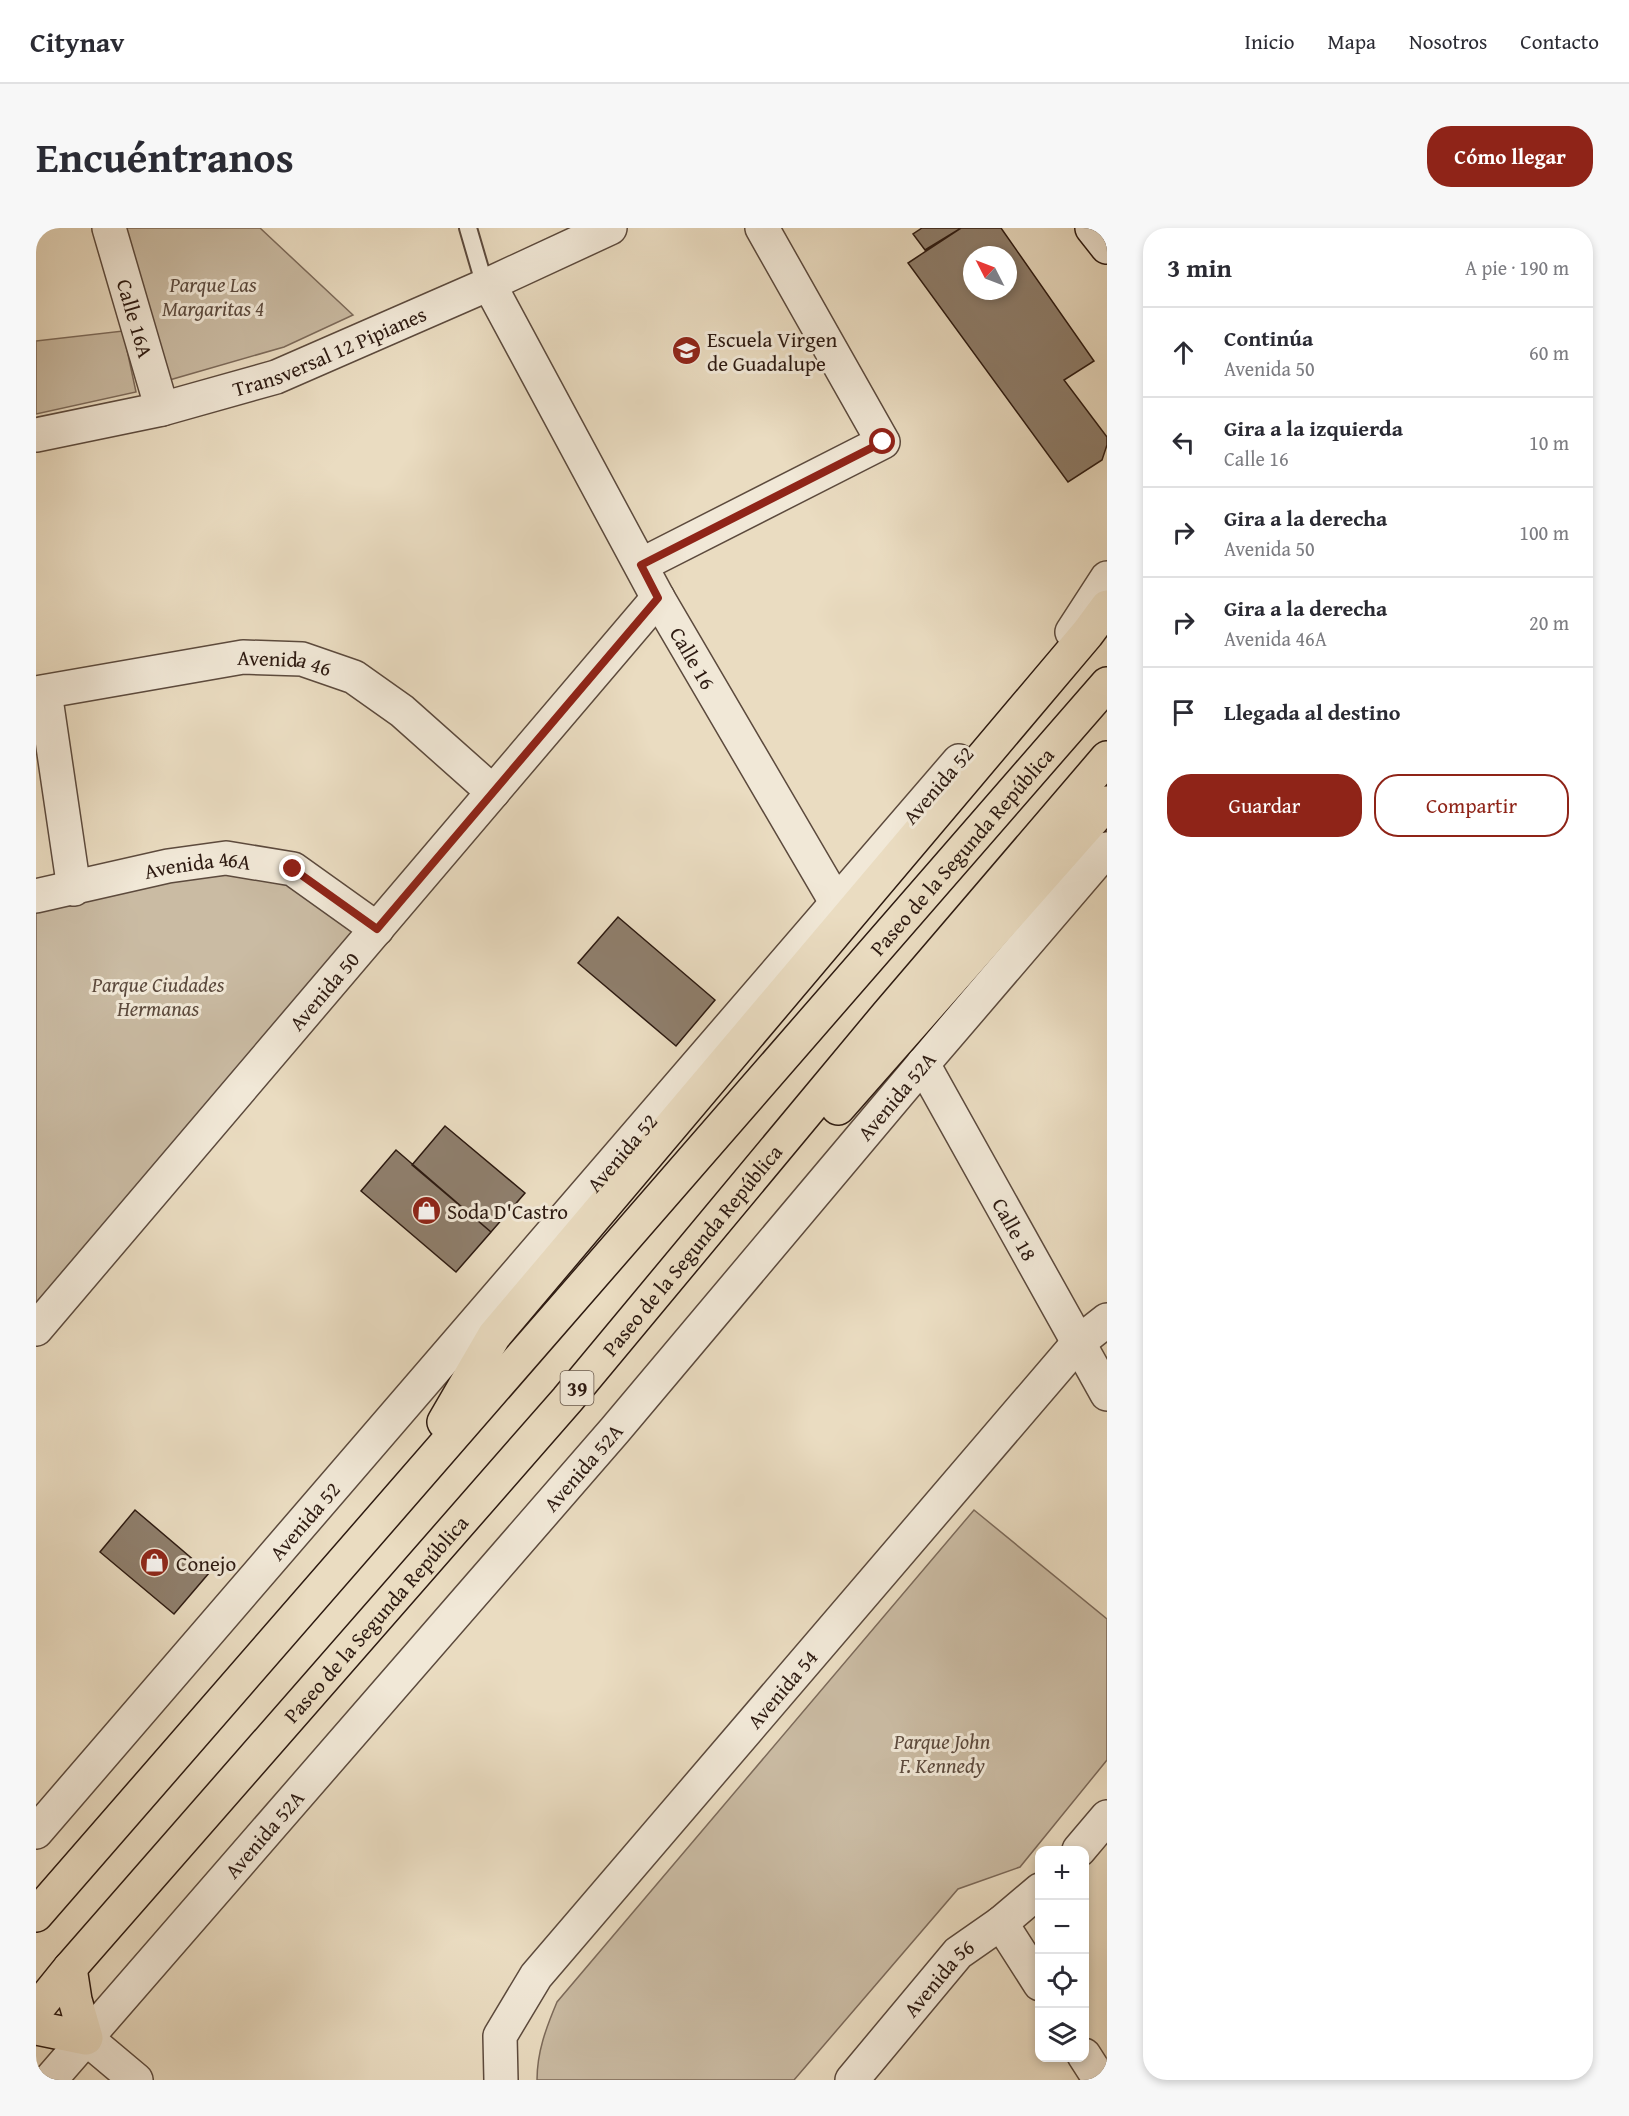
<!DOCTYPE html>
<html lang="es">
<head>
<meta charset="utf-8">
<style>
	:root { --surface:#fff; --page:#f7f7f7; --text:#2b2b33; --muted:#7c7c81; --line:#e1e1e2; --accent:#8f2418 }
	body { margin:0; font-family:"Gentium Book Plus",serif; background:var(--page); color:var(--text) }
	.controls { position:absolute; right:18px; bottom:18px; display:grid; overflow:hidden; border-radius:12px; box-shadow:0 3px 9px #0003 }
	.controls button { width:54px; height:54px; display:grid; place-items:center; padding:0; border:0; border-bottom:2px solid var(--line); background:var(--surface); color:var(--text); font:30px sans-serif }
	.compass { position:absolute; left:927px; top:18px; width:54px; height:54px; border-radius:50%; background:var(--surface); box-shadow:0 3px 9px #0003; rotate:312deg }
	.stop { position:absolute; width:18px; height:18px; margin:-14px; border:4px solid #8f2418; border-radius:50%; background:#fff }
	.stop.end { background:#8f2418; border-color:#fff; box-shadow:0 2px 6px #0008 }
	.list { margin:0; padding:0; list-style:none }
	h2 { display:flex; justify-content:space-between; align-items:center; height:78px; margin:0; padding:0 24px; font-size:26px }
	h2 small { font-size:20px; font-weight:400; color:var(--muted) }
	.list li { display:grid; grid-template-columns:39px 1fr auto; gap:18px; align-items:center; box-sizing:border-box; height:90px; padding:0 24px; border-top:2px solid var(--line) }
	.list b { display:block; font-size:22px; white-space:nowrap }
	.list p { margin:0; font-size:20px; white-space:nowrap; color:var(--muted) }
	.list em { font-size:20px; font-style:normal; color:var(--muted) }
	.actions { display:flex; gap:12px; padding:18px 24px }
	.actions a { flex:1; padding:14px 0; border:2px solid var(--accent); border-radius:24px; text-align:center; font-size:21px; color:var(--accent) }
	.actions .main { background:var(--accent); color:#fff }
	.icon { flex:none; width:33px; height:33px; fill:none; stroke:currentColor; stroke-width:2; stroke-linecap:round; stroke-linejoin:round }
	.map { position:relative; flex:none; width:1071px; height:1852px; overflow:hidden; border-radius:24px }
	header { display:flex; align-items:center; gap:36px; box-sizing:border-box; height:84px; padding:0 30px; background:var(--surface); border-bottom:2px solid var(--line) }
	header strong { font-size:28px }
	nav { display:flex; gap:33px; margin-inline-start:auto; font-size:21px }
	.intro { display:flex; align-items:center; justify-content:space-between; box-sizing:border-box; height:144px; padding:0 36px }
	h1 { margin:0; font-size:42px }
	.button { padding:15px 27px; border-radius:24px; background:var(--accent); color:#fff; font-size:21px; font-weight:700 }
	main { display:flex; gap:36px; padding:0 36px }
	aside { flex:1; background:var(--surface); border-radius:24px; box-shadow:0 3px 9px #0003 }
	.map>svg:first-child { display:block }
	.green { fill:#cabba3; stroke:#7c6a5a; stroke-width:1.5 }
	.building { fill:#8f7f6d; stroke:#2d1a11; stroke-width:1.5; fill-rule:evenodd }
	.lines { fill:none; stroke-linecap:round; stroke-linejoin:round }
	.service-casing { stroke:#5c4a3d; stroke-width:20 }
	.minor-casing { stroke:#5c4a3d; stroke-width:36 }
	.tertiary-casing { stroke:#5c4a3d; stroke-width:36 }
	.secondary-casing { stroke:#2d1a11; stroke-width:36 }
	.trunk-casing { stroke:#2d1a11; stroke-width:36 }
	.service { stroke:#f1e8d7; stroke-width:16 }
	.minor { stroke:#f1e8d7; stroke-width:33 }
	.tertiary { stroke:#f1e8d7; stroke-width:33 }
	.secondary { stroke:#f1e8d7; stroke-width:33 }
	.trunk { stroke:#eadcc1; stroke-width:33 }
	.route { stroke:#8f2418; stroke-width:8 }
	.labels { text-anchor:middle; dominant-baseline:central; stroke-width:6; stroke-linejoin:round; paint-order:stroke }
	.shield { fill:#f1e8d7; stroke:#68584c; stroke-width:1.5 }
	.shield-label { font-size:20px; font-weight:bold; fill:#2d1a11 }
	.park-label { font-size:21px; font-style:italic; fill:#5c4a3d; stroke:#f1e8d7 }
	.street-label { font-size:21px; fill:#2d1a11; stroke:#f1e8d7 }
	.poi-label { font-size:21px; fill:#2d1a11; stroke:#f1e8d7; text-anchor:start }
</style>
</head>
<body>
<header>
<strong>Citynav</strong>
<nav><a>Inicio</a><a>Mapa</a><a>Nosotros</a><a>Contacto</a></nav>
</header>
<div class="intro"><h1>Encuéntranos</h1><a class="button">Cómo llegar</a></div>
<main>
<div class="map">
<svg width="1071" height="1852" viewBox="0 0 1071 1852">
	<rect width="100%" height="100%" fill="#eadcc1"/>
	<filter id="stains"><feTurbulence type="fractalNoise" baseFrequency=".00333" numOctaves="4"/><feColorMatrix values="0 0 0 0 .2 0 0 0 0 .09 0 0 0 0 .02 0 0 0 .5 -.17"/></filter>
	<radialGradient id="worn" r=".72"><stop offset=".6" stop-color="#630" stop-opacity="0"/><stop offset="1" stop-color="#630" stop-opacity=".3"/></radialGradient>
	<path class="green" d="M83 0H224L317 87 248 119 130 153Z
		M87 103 100 164 0 186V113Z
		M132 638 257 641 341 701 0 1101V668Z
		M938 1282 1071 1391V1532L984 1639 922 1661 758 1852H501C501 1824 510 1800 521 1774Z"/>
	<path class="building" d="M886 0H925L889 22 877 6Z
		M925 0H965L1058 133 1028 152 1071 209V217L1066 232 1032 254 872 35ZM936 27H972V63H936Z
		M582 689 679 772 640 818 542 735Z
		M409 898 489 965 455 1004 376 937Z
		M360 922 455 1004 420 1044 325 963Z
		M99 1282 173 1345 138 1386 64 1324Z"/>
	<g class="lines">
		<defs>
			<path id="service" d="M432 0 449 58"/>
			<g id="minor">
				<path id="s1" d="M73 0 126 181"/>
				<path id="s2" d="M453 56 622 370 800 674"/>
				<path d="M605 337 847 214 726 0"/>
				<path d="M1036 404 1071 350"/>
				<path d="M9 464 38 661"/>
				<path id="s3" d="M0 465 207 429 266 431 318 449 366 483 457 564"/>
				<path id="s4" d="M0 668 132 638 190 630 257 641 341 701"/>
				<path id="s5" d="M887 836 1071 1166"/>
				<path id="s6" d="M0 1101 622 370"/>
				<path id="s7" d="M0 1604 923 533"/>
				<path d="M1043 1622 1071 1589"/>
				<path d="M965 1695 1004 1756"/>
				<path d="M50 1810 100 1852"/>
				<path d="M1048 1827 1064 1852"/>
				<path id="s8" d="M14 1852 579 1202 887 836 1071 621"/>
				<path id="s9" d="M465 1852 464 1808 500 1748 1043 1114 1071 1092"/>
				<path id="s10" d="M816 1852 922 1725 965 1695 1004 1662"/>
			</g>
			<g id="tertiary">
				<path id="s11" d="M0 207 126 181 240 149 453 56 574 0"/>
			</g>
			<path id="secondary" d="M1056 0 1071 19"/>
			<g id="trunk">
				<path d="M802 880 1071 575"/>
				<path d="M408 1194 458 1108 1051 406 1071 379"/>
				<path id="s12" d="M0 1687 1071 456"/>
				<path id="s13" d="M0 1782 34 1740 531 1172 852 786 1071 530"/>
				<path d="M0 1800 50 1810 39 1772 34 1740"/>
			</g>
		</defs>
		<use href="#service" class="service-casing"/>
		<use href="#minor" class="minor-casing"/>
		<use href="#tertiary" class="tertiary-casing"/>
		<use href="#secondary" class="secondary-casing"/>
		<use href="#trunk" class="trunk-casing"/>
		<use href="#service" class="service"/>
		<use href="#minor" class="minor"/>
		<use href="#tertiary" class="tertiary"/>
		<use href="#secondary" class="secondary"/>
		<use href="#trunk" class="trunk"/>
	</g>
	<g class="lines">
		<path class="route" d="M257 641 341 701 622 370 605 337 847 214"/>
	</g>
	<defs>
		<symbol id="school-disc" viewBox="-11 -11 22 22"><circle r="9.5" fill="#8f2418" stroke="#f1e8d7"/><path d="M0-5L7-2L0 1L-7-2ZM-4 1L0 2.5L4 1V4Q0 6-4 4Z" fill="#fff"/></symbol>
		<symbol id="shop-disc" viewBox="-11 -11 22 22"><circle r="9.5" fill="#8f2418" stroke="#f1e8d7"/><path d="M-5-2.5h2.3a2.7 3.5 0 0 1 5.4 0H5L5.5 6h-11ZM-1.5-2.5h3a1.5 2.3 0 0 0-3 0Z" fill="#fff"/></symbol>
	</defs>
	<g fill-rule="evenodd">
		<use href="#school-disc" x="634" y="106" width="33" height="33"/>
		<use href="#shop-disc" x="374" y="966" width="33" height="33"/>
		<use href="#shop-disc" x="102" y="1318" width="33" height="33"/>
	</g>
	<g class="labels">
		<rect class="shield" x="524.5" y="1143" width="33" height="34" rx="4.5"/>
		<g class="shield-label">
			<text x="541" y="1160">39</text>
		</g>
		<g class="park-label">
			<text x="177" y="56">Parque Las<tspan x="177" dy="24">Margaritas 4</tspan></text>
			<text x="122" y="756">Parque Ciudades<tspan x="122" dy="24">Hermanas</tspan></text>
			<text x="906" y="1513">Parque John<tspan x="906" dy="24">F. Kennedy</tspan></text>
		</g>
		<g class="street-label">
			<text stroke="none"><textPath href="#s1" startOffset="94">Calle 16A</textPath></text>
			<text stroke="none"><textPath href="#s11" startOffset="306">Transversal 12 Pipianes</textPath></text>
			<text stroke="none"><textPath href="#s2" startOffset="426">Calle 16</textPath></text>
			<text stroke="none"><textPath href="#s3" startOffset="252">Avenida 46</textPath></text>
			<text transform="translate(902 557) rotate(-49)">Avenida 52</text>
			<text stroke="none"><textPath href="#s12" startOffset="1410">Paseo de la Segunda República</textPath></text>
			<text stroke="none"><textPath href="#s4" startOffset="165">Avenida 46A</textPath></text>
			<text stroke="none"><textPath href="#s6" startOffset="444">Avenida 50</textPath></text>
			<text stroke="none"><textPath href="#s8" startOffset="1298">Avenida 52A</textPath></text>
			<text stroke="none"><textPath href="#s7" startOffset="897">Avenida 52</textPath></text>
			<text stroke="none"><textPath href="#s5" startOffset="189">Calle 18</textPath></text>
			<text stroke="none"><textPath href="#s13" startOffset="1004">Paseo de la Segunda República</textPath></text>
			<text stroke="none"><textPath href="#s8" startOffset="812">Avenida 52A</textPath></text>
			<text stroke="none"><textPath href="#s7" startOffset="411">Avenida 52</textPath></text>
			<text stroke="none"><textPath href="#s13" startOffset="518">Paseo de la Segunda República</textPath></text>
			<text stroke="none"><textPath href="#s9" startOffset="492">Avenida 54</textPath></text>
			<text stroke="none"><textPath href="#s8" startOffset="326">Avenida 52A</textPath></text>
			<text stroke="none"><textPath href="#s10" startOffset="134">Avenida 56</textPath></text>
		</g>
		<g class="poi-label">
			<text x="671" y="111">Escuela Virgen<tspan x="671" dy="24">de Guadalupe</tspan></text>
			<text x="411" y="983">Soda D'Castro</text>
			<text x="140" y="1335">Conejo</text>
		</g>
	</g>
	<rect width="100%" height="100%" filter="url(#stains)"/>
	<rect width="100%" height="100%" fill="url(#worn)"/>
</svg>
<div class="controls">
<button>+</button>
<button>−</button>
<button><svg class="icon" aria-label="locate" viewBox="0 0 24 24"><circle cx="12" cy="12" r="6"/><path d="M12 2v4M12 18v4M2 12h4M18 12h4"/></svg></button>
<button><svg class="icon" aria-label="layers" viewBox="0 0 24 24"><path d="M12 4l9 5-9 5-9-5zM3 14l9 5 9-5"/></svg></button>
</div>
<svg class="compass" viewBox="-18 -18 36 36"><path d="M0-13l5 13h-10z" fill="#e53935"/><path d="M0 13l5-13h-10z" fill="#7c7c81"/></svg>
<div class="stop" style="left:847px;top:214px"></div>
<div class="stop end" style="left:257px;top:641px"></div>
</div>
<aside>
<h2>3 min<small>A pie · 190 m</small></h2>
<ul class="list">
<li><svg class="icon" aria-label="ahead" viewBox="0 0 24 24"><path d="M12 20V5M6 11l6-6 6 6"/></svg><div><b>Continúa</b><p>Avenida 50</p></div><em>60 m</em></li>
<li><svg class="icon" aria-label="left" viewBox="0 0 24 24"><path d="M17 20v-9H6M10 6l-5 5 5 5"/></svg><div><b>Gira a la izquierda</b><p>Calle 16</p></div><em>10 m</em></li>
<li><svg class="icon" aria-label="right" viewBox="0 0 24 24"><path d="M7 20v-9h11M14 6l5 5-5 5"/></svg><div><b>Gira a la derecha</b><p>Avenida 50</p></div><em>100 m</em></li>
<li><svg class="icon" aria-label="right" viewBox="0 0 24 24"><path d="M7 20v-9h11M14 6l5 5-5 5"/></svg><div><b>Gira a la derecha</b><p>Avenida 46A</p></div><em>20 m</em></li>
<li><svg class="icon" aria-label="arrive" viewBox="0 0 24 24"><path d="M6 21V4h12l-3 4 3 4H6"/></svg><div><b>Llegada al destino</b></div></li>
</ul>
<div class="actions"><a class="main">Guardar</a><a>Compartir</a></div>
</aside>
</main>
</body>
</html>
